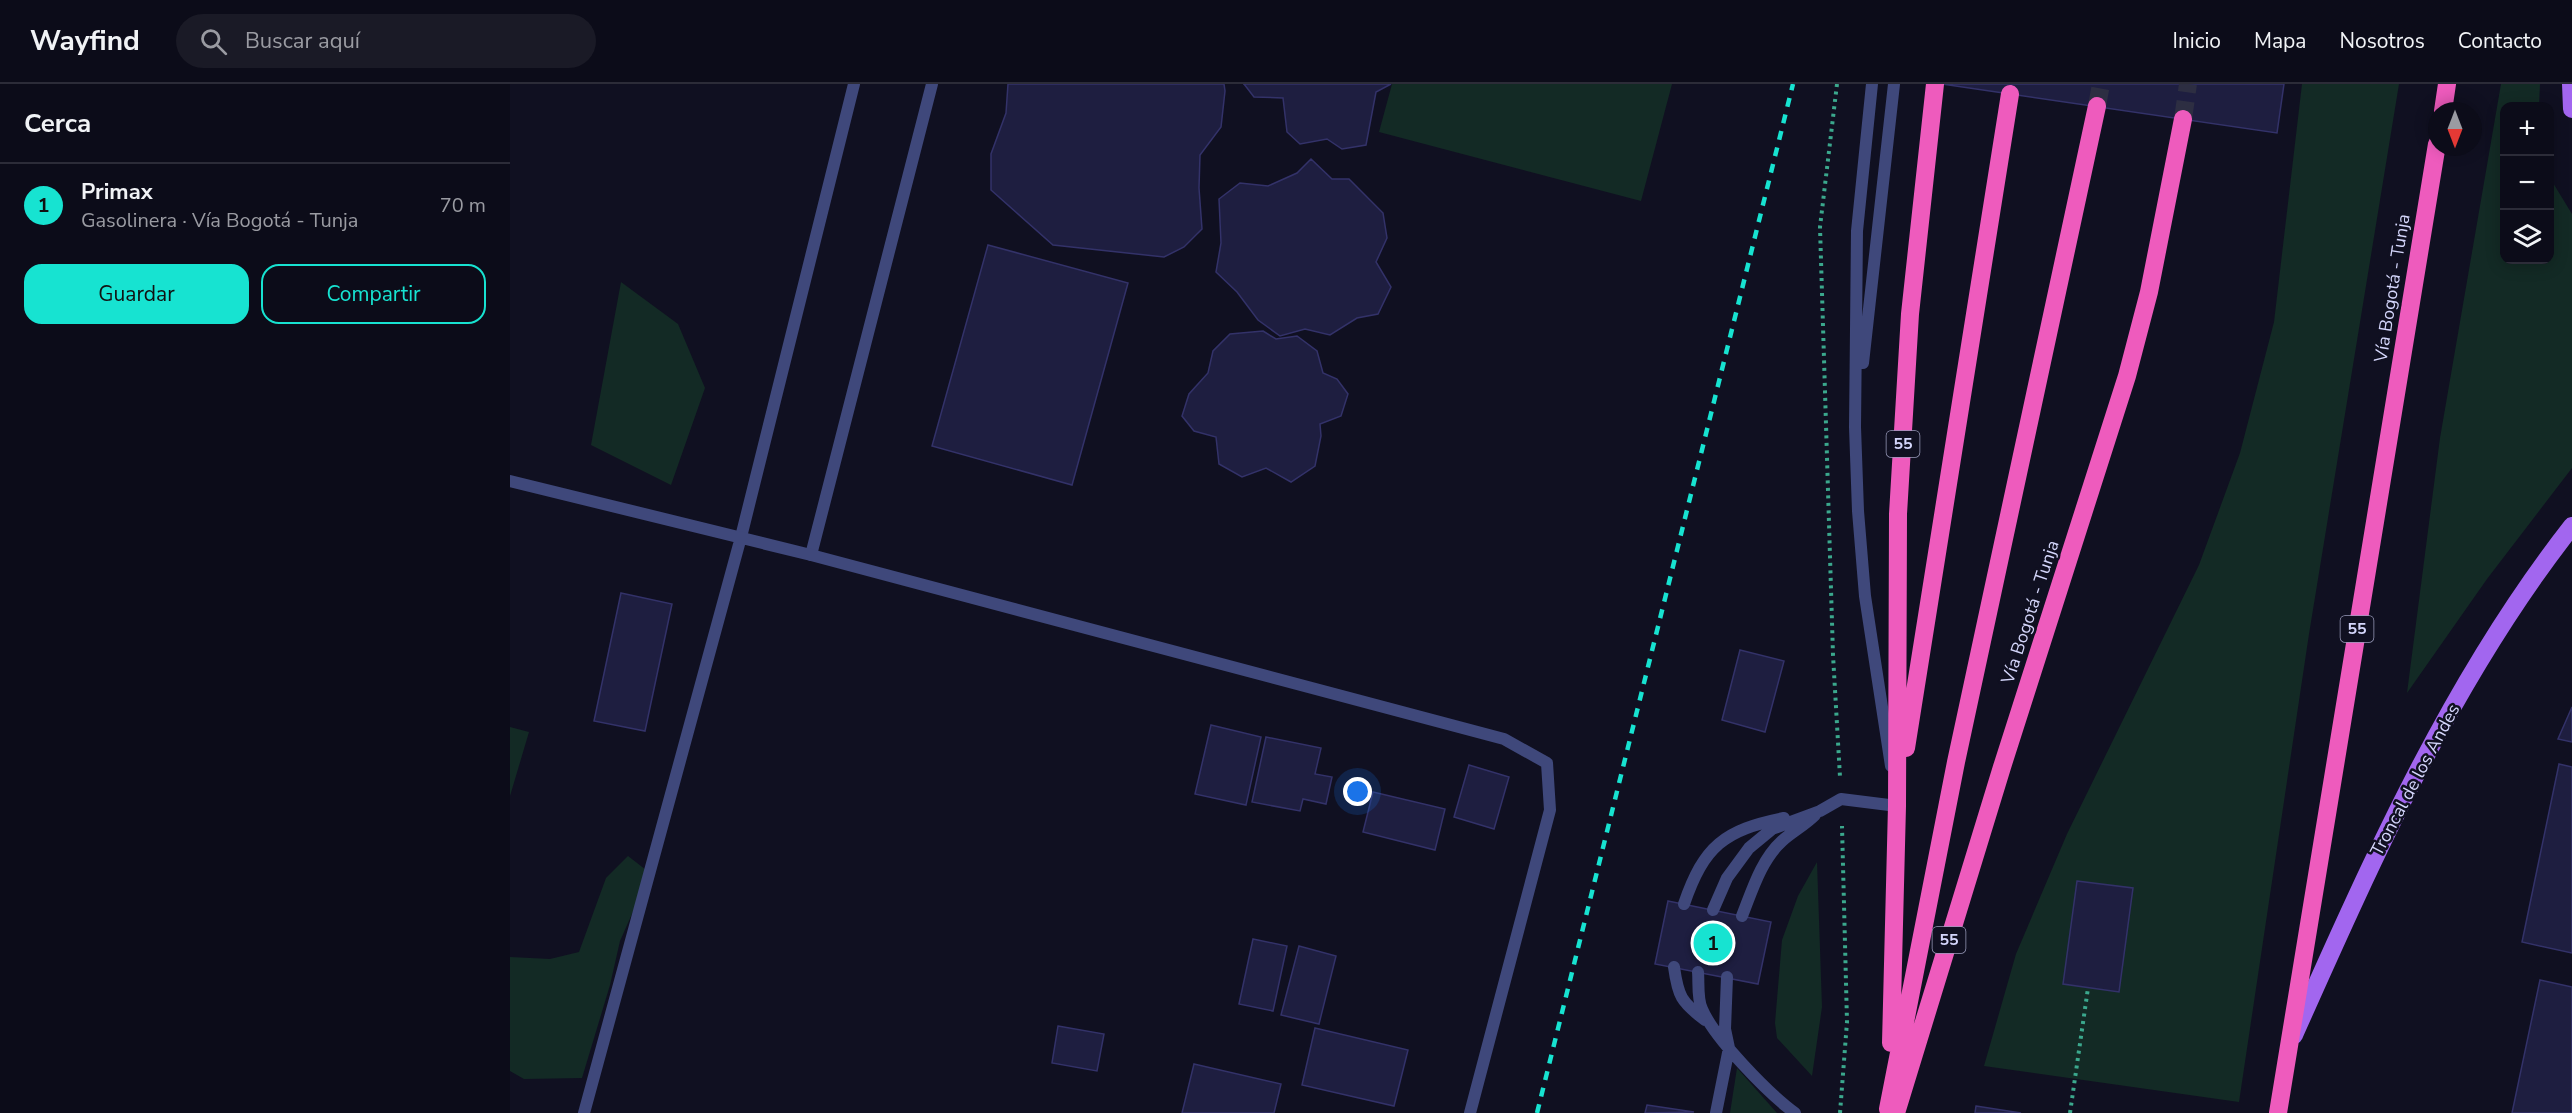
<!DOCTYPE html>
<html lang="es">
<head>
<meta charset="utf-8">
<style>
	:root { --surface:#0c0c19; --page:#1a1a26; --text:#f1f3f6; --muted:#9a9ba2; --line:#2c2c38; --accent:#17e3d1 }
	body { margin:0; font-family:"Nunito Sans",sans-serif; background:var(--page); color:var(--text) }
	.controls { position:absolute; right:18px; top:18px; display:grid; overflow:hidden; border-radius:12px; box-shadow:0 3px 15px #0003 }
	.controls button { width:54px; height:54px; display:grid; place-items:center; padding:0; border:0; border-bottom:2px solid var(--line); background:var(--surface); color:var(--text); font:30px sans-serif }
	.compass { position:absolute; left:1918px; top:18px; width:54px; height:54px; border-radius:50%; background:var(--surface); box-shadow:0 3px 15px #0003; rotate:180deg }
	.you { position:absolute; left:848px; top:708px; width:21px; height:21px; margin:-15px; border:4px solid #fff; border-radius:50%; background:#1a73e8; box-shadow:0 0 0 9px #1a73e833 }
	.badge { display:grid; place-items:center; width:39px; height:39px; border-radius:50%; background:var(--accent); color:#111; font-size:20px; font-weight:700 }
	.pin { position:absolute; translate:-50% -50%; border:3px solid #fff; box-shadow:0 2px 6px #0006 }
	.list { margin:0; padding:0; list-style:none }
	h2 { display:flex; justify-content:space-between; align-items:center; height:78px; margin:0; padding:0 24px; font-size:26px }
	h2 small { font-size:20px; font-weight:400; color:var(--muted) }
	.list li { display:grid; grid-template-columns:39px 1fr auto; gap:18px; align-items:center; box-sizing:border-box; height:84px; padding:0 24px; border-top:2px solid var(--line) }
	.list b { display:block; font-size:22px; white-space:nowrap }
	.list p { margin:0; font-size:20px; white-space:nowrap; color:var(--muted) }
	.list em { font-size:20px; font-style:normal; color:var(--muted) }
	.actions { display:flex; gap:12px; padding:18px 24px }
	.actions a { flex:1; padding:14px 0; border:2px solid var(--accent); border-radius:18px; text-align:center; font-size:21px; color:var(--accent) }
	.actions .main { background:var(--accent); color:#111 }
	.icon { flex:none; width:33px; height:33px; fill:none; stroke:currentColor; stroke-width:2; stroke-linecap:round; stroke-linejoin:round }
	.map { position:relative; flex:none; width:2062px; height:1029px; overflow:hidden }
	header { display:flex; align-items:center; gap:36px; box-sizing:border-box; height:84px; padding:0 30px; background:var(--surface); border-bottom:2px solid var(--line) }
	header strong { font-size:28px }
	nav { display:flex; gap:33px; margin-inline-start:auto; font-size:21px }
	.search { width:420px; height:54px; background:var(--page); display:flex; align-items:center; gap:15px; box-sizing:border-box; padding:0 21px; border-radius:33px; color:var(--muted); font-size:22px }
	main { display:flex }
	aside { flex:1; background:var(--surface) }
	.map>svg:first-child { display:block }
	.green { fill:#132a25 }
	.building { fill:#1e1e40; stroke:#333269; stroke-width:1.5 }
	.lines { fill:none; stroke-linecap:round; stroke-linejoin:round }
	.highway-tunnel { stroke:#2d2e42; stroke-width:18; stroke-dasharray:18 9; stroke-linecap:butt }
	.path { stroke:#3ba88d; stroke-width:4; stroke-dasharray:3 4.5; stroke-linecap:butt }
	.lane { stroke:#3f487b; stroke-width:12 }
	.street { stroke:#3f487b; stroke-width:12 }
	.primary { stroke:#a266ef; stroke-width:18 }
	.highway { stroke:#ee5bbd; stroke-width:18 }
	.rail { stroke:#17e3d1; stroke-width:4.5; stroke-dasharray:9 8; stroke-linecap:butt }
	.labels { text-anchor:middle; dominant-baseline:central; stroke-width:5; stroke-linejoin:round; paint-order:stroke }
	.shield { fill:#101021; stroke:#999bba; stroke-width:1.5 }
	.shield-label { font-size:16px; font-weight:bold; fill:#d4d6fb }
	.street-label { font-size:18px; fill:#d4d6fb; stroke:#101021 }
</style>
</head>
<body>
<header>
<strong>Wayfind</strong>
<div class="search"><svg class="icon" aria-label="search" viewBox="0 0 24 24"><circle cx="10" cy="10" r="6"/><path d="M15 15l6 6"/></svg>Buscar aquí</div>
<nav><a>Inicio</a><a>Mapa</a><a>Nosotros</a><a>Contacto</a></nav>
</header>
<main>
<aside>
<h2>Cerca<small></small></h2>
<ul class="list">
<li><span class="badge">1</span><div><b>Primax</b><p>Gasolinera · Vía Bogotá - Tunja</p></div><em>70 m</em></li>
</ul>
<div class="actions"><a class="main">Guardar</a><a>Compartir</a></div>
</aside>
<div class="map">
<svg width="2062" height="1029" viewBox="0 0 2062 1029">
	<rect width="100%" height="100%" fill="#101021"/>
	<path class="green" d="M882 0H1162L1131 117 869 48Z
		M1792 0H1889L1799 550 1729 1018 1474 982 1506 870 1557 750 1689 481 1730 369 1764 238Z
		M1991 0H2030L2029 22H1994V176H2040V94L2062 130V384L1977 495 1897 609 1930 354Z
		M111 198 168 240 195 304 161 401 81 361Z
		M0 643 19 648 0 712Z
		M118 772 140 789 110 857 100 901 72 994 14 995 0 987V873L40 875 69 868 96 794Z
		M1307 778 1312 923 1302 992 1267 954 1265 939 1272 856 1288 812Z
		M1227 984 1267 1029H1220Z"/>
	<path class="building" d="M498 0H714L715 7 711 43 690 71 689 104 692 145 674 163 654 173 543 161 481 106V70L496 29Z
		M734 0H733H881L866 8 856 61 832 65 817 55 790 60 777 48 773 14 744 13Z
		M1432 0H1774L1767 49Z
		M801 75 822 95H839L873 129 877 154 866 178 881 203 868 230 847 234 820 251 795 245 770 252 748 236 727 208 706 188 711 159 709 115 730 99 758 102 787 89Z
		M478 161 618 199 562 401 422 362Z
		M753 247 766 255 787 252 807 267 813 289 827 295 838 310 831 332 810 340 811 352 805 382 781 398 756 384 732 393 709 380 706 353 684 347 672 332 679 310 698 289 703 267 720 250Z
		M111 509 162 520 135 647 84 637Z
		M1230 566 1274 577 1255 648 1212 636Z
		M2062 623V658L2048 655Z
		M701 641 751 653 736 721 685 710Z
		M756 653 811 664 805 690 822 693 816 720 793 715 790 727 742 718Z
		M2049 680 2062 683V869L2012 858Z
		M959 681 999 693 984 745 944 733Z
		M863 708 935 725 925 766 853 748Z
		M1567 797 1623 804 1609 908 1553 900Z
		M1158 817 1261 838 1248 900 1145 880Z
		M743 855 777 862 763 927 729 920Z
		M789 862 826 872 809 940 771 931Z
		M2030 896 2062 903V1029H2002Z
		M548 942 594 950 587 987 542 979Z
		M805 944 898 966 884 1022 792 1001Z
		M684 980 771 1000 764 1029H672Z
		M1137 1021 1184 1028 1135 1029Z
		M1466 1022 1511 1029H1465Z"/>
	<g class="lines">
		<path class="highway-tunnel" d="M1587 22 1591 0
			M1673 35 1678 0"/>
		<path class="path" d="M1327 0 1310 143 1323 571 1330 693
			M1330 1029 1337 938 1332 742
			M1560 1029 1578 904"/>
		<path class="lane" d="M1362 0 1347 147 1345 343 1348 427 1355 512 1381 682
			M1353 279 1384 0
			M231 453 344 0
			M301 471 422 0
			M1174 820C1194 762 1214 746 1274 734
			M1203 826 1217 794 1239 764 1262 745 1310 727 1331 715 1387 722 1385 714
			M1232 832C1242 807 1251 776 1272 757 1282 748 1295 741 1305 731
			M1164 883C1168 912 1171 918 1195 936
			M1188 888C1189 899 1187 915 1192 925 1204 954 1259 1010 1285 1029
			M1206 1029 1219 964 1215 945 1217 893"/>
		<path class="street" d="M0 397 301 471 994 655 1037 679 1040 726 960 1029
			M74 1029 231 453"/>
		<path class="primary" d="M2061 0 2062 25
			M1784 951C1863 774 1942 595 2062 442"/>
		<path class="highway" d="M1933 27 1937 0
			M1396 664 1500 10
			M1381 959 1387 722 1388 430 1400 230 1425 0
			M1378 1025 1446 678 1587 22
			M1386 1029 1492 683 1617 292 1639 208 1673 35
			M1768 1029 1927 60"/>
		<path class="rail" d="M1027 1029 1283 0"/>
	</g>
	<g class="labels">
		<g class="shield">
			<rect x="1376.5" y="347" width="33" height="26" rx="4.5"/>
			<rect x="1830.5" y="532" width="33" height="26" rx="4.5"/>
			<rect x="1422.5" y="843" width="33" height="26" rx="4.5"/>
		</g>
		<g class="shield-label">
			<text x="1393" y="360">55</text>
			<text x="1847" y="545">55</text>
			<text x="1439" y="856">55</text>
		</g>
		<g class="street-label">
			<text transform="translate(1882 204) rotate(-81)">Vía Bogotá - Tunja</text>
			<text transform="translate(1520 528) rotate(-72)">Vía Bogotá - Tunja</text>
			<text transform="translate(1905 696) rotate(-62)">Troncal de los Andes</text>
		</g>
	</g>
</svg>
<div class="controls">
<button>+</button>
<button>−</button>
<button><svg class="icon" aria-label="layers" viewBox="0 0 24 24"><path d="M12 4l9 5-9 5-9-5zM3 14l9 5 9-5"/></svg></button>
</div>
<svg class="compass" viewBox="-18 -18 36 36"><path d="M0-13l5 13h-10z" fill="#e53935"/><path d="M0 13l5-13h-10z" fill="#9a9ba2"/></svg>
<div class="you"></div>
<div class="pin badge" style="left:1203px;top:859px">1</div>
</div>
</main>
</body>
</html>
